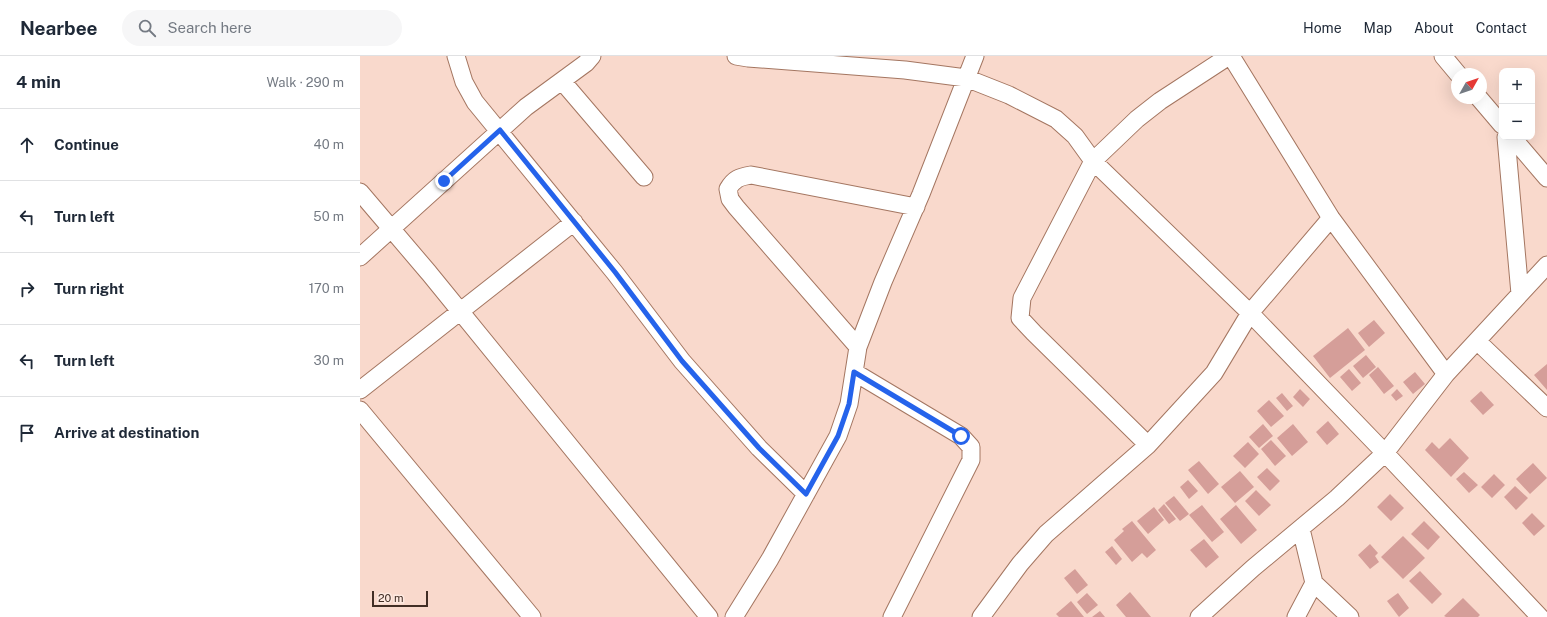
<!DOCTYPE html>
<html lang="en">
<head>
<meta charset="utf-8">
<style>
	:root { --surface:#fff; --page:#f6f6f7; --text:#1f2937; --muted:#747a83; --line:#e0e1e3 }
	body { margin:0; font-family:"Public Sans",sans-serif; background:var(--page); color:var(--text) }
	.controls { position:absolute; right:12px; top:12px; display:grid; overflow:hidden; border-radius:8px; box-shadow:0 4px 16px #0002 }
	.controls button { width:36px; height:36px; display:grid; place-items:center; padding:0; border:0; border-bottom:1px solid var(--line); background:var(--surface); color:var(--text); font:20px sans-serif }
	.compass { position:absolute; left:1091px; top:12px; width:36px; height:36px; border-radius:50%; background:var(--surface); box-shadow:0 4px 16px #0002; rotate:50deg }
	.scale { position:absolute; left:12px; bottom:10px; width:56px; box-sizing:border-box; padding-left:4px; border:2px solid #422e25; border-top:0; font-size:11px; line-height:14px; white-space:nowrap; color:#422e25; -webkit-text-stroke:3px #fee9e0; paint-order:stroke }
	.stop { position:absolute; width:12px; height:12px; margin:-9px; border:3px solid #2563eb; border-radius:50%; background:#fff }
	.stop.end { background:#2563eb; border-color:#fff; box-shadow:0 1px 4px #0008 }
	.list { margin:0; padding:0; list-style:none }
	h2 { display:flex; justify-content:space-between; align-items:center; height:52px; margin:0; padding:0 16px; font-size:17px }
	h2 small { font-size:13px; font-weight:400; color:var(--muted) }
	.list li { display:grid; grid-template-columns:26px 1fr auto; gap:12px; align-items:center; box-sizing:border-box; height:72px; padding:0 16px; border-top:1px solid var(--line) }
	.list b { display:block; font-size:15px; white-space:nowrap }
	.list em { font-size:13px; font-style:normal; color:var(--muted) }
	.icon { flex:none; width:22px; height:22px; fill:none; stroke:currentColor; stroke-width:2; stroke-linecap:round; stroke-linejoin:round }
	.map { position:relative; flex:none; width:1187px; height:561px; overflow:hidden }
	header { display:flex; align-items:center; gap:24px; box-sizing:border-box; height:56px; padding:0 20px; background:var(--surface); border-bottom:1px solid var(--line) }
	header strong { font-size:19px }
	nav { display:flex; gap:22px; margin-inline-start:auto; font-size:14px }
	.search { width:280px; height:36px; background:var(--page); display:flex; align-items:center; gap:10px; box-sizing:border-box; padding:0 14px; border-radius:22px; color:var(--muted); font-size:15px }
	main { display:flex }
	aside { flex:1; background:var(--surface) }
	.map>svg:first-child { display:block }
	.building { fill:#d59e99 }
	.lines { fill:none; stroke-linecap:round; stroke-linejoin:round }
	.street-casing { stroke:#a47661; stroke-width:19 }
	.street { stroke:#fff; stroke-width:17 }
	.route { stroke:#2563eb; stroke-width:5 }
</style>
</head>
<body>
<header>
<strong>Nearbee</strong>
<div class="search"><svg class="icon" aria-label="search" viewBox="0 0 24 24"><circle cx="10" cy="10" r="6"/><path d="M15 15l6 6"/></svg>Search here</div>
<nav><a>Home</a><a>Map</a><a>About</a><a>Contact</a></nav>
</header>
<main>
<aside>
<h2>4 min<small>Walk · 290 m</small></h2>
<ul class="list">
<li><svg class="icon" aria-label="ahead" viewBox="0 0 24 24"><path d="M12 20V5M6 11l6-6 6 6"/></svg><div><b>Continue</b></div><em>40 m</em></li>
<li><svg class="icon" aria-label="left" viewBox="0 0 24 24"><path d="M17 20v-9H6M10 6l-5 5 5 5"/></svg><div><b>Turn left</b></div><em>50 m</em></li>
<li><svg class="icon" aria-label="right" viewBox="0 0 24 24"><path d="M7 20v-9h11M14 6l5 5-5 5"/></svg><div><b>Turn right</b></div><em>170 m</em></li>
<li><svg class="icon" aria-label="left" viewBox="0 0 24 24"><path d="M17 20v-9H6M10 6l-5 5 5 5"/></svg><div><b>Turn left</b></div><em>30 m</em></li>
<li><svg class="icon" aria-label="arrive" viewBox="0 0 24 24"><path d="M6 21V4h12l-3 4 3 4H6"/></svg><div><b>Arrive at destination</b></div></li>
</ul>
</aside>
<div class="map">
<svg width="1187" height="561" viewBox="0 0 1187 561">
	<rect width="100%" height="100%" fill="#f9d9cc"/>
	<path class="building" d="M1014 264 1025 277 1009 291 998 277Z
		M988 272 1005 294 970 322 953 300Z
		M1006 299 1016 311 1003 322 993 310Z
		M1187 308V334L1174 319Z
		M1018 311 1034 330 1024 338 1009 319Z
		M989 313 1001 327 992 335 980 321Z
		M1055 316 1065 328 1053 338 1043 326Z
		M940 333 950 343 943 351 933 341Z
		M1037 333 1043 340 1036 345 1031 339Z
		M1121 335 1134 349 1123 359 1110 345Z
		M922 337 933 350 927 355 916 342Z
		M909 344 924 360 911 371 897 355Z
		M968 365 979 378 967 389 956 376Z
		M903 368 913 380 899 392 889 381Z
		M933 368 948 386 932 400 917 382Z
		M1090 382 1109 402 1091 421 1065 394 1072 386 1079 393Z
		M911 384 926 400 915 410 901 393Z
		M888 386 899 398 885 412 873 400Z
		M839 405 859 428 848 438 828 414Z
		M1173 407 1187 422 1170 438 1156 423Z
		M907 412 920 425 910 435 897 421Z
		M880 415 894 431 875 447 861 431Z
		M1104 416 1118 429 1109 437 1096 423Z
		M1134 418 1145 429 1132 442 1121 431Z
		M828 424 838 435 829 443 820 431Z
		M1155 430 1168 442 1156 454 1144 441Z
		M896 434 911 449 899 460 885 445Z
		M1030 438 1044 452 1031 465 1017 451Z
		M814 440 829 458 820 465 805 447Z
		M804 448 816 463 809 468 798 454Z
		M842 449 864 476 852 486 829 459Z
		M876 449 897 474 881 488 860 463Z
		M794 451 804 464 788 478 777 465Z
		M1172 457 1185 470 1174 480 1162 467Z
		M772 465 796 494 787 502 782 497 772 506 754 484 764 475 762 473Z
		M1064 465 1080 481 1068 494 1051 478Z
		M1043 480 1065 502 1043 523 1021 501Z
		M844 483 859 501 846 512 830 494Z
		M1010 488 1018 497 1015 500 1019 506 1010 513 998 499Z
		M752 490 762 503 756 509 745 496Z
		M715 513 728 529 717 538 704 522Z
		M1060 515 1082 538 1072 548 1049 525Z
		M770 536 791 561H766L756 549Z
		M727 537 738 549 727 558 717 546Z
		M1038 537 1049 552 1039 561 1027 545Z
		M1103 542 1120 559 1118 561H1086L1084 560Z
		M711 545 724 561H699L696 558Z
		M740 555 745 561H732Z"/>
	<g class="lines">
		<defs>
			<path id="street" d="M96 0 104 26 115 46 255 217 322 305 399 392 446 438
				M376 0 388 2 545 14 606 22 649 39 696 63 715 80 733 105 890 257 854 317 788 389 686 478 660 508 621 561
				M871 0 971 162 1086 318
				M1083 0 1098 18
				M202 25 284 121
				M1119 42 1142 69
				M1146 81 1160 238
				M1152 81 1187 122
				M0 136 69 217 349 561
				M971 162 890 257 1025 397 1180 561
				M0 201 166 51 226 7 232 0
				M1117 285 1187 352
				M498 291 376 151 370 143 368 133C374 123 379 121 391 119L556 151
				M494 316 601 380 611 391V404L532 561
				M0 334 214 166
				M0 354 172 561
				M788 389 674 277 660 262 662 242 733 105 777 63 800 45 869 0
				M954 527 990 561
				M374 561 410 503 478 380 489 348 498 291 523 226 561 138 615 0
				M839 561 893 512 977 442 1025 397 1086 318 1187 209
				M936 561 954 527 941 473"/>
		</defs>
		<use href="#street" class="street-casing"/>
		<use href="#street" class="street"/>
	</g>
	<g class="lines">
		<path class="route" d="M84 125 140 74 255 216 322 305 399 392 446 438 478 380 489 348 494 316 601 380"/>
	</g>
</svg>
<div class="controls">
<button>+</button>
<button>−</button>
</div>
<svg class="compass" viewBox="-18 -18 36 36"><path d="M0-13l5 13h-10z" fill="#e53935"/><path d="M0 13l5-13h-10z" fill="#747a83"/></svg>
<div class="scale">20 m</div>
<div class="stop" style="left:601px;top:380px"></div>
<div class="stop end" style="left:84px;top:125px"></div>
</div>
</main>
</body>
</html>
